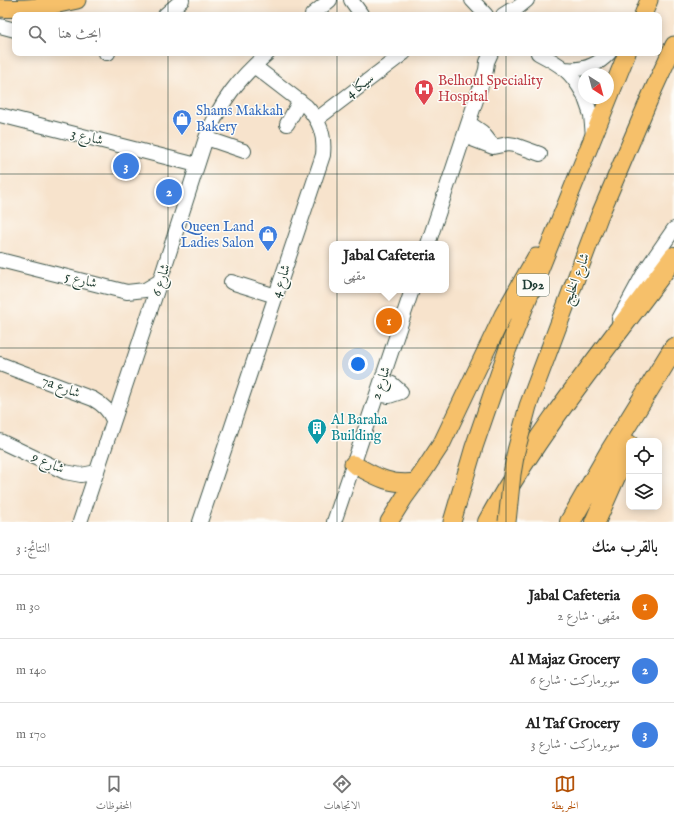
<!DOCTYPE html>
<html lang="ar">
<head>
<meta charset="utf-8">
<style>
	:root { --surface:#fff; --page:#f2f2f2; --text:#222; --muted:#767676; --line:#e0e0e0; --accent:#b45309 }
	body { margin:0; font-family:"IM FELL English",Amiri,serif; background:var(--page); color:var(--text); direction:rtl }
	.controls { position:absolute; right:12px; bottom:12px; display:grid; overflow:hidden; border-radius:8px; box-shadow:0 2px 10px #0003 }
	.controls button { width:36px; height:36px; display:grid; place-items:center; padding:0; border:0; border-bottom:1px solid var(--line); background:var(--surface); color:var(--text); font:20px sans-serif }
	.compass { position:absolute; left:578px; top:68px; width:36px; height:36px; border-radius:50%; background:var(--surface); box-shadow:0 2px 10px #0003; rotate:144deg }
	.you { position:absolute; left:358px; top:364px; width:14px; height:14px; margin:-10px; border:3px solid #fff; border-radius:50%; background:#1a73e8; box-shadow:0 0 0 6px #1a73e833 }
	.badge { display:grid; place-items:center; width:26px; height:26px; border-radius:50%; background:var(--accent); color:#fff; font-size:13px; font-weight:700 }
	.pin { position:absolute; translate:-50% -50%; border:2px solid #fff; box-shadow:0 1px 4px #0006 }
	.popup { position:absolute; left:329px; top:241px; width:120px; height:52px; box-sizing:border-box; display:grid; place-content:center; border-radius:8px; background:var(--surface); filter:drop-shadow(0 1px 3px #0005); font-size:13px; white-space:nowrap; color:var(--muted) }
	.popup b { font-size:15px; color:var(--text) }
	.popup::after { content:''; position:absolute; left:50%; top:100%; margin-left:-8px; border:8px solid transparent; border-top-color:var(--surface) }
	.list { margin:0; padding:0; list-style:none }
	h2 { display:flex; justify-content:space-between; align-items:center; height:52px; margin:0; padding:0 16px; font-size:17px }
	h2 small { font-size:13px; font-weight:400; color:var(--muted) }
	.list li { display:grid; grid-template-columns:26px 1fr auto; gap:12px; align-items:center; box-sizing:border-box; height:64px; padding:0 16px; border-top:1px solid var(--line) }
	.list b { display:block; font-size:15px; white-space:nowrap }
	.list p { margin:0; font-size:13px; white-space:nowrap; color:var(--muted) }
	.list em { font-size:13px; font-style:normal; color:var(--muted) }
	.icon { flex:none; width:22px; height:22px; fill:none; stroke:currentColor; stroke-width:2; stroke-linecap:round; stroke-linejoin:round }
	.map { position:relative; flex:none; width:674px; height:522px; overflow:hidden; direction:ltr }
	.search { position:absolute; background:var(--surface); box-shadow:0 2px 10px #0003; left:12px; right:12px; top:12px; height:44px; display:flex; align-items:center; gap:10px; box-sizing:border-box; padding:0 14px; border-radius:8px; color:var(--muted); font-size:15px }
	.sheet { height:244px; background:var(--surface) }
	nav { display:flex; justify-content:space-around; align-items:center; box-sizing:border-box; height:56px; border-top:1px solid var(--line); background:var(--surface); font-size:11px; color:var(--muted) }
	nav a { display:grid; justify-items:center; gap:2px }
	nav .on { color:var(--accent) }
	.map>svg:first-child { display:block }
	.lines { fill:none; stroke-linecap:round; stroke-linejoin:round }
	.minor-casing { stroke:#3f564b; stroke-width:16 }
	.major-casing { stroke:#3f564b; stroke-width:19 }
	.highway-casing { stroke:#3f564b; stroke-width:22 }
	.minor { stroke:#fff; stroke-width:14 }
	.major { stroke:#f6c06b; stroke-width:17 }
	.highway { stroke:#f6c06b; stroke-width:20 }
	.major-bridge-casing { stroke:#3f564b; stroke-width:19; stroke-linecap:butt }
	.major-bridge { stroke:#f6c06b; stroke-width:17 }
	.grid { fill:none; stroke:#1f3d34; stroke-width:1; stroke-opacity:0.55 }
	.labels { text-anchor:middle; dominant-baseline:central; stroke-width:3; stroke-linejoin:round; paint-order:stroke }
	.shield { fill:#fdfcf7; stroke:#62766e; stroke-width:1 }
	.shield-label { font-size:13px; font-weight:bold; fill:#1f3d34 }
	.health-label { font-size:14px; fill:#be3a42; stroke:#fdfcf7; text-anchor:start }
	.street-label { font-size:14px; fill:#1f3d34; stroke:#fdfcf7 }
	.shop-label { font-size:14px; fill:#366cbe; stroke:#fdfcf7; text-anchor:start }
	.culture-label { font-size:14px; fill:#0d838f; stroke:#fdfcf7; text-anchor:start }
</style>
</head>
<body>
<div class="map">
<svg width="674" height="522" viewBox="0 0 674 522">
	<rect width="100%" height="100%" fill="#fdfcf7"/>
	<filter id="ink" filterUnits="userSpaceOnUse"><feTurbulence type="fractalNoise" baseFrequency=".025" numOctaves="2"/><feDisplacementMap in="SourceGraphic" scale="8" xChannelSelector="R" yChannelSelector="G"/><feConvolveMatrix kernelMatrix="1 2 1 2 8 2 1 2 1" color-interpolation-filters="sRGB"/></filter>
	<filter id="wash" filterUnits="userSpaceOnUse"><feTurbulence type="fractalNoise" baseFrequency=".012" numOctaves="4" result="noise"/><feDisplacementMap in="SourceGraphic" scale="16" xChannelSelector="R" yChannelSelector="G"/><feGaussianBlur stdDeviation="0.9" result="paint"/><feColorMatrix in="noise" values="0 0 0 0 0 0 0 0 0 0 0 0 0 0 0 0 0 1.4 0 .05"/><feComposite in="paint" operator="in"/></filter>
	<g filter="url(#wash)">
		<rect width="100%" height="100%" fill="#f7e3cc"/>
	</g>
	<g filter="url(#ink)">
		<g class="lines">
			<defs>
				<path id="minor" d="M351 0 361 14
					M472 0 486 15
					M165 15 182 0
					M312 15 330 0
					M503 15 511 10 516 9 527 0
					M0 26 15 30
					M106 53H108
					M538 53C561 65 571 71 584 95
					M565 69C583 71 597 66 609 53
					M585 98 591 115 593 136
					M0 115 197 165
					M317 119 404 53
					M469 123 482 132 493 146
					M287 124 300 101
					M464 136 493 147 508 144 515 145 540 154
					M206 138 244 151
					M428 244 486 70 487 62 491 53
					M0 260 127 292 145 290 160 281
					M231 282 276 296
					M619 319 645 271 674 229
					M0 364 93 399C102 404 109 410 113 420
					M377 394 389 396 401 392 392 384 382 380
					M0 441 65 472 81 475 97 472
					M80 522 160 281 206 138C220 102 239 78 268 53
					M200 522 323 155C325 135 320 121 306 106L254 66
					M334 522 412 290"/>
				<path id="major" d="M0 8C26 10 52 6 77 0
					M643 15 649 0
					M651 95 674 45
					M353 464C375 476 390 486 416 482
					M389 522 404 498 423 472 442 443 503 315 536 257
					M452 522 474 447 507 351 627 53"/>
				<path id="highway" d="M488 522C540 427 610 344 674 257
					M570 522 610 452 674 348
					M595 522 629 445"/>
			</defs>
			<use href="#minor" class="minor-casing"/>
			<use href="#major" class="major-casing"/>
			<use href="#highway" class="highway-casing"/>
			<use href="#minor" class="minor"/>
			<use href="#major" class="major"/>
			<use href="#highway" class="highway"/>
			<defs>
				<path id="major-bridge" d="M507 522 512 474 516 451 528 406 599 217 651 95"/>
			</defs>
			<use href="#major-bridge" class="major-bridge-casing"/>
			<use href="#major-bridge" class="major-bridge"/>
		</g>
	</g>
	<path class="grid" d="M168 0V15M337 0V15M506 0V15M168 53V522M337 53V522M506 53V522M0 174H674M0 348H674"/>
	<defs>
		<symbol id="hospital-pin" viewBox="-11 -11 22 30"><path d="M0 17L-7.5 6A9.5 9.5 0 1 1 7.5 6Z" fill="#e0444e" stroke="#fdfcf7"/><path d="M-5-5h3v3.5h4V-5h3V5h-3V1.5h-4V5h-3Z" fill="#fff"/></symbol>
		<symbol id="shop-pin" viewBox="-11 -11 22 30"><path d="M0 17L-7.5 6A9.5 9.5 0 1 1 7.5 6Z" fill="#3f7fe0" stroke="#fdfcf7"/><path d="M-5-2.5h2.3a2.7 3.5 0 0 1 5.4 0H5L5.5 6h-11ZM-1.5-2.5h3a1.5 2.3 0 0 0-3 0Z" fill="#fff"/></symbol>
		<symbol id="building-pin" viewBox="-11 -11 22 30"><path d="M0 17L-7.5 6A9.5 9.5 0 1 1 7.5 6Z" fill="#0f9aa8" stroke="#fdfcf7"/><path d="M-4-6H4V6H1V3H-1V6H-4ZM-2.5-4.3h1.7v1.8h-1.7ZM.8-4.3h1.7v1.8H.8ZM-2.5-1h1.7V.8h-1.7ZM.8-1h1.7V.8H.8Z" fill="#fff"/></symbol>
	</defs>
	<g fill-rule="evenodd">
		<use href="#hospital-pin" x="413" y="78" width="22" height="30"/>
		<use href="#shop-pin" x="171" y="108" width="22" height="30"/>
		<use href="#shop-pin" x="257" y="224" width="22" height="30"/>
		<use href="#building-pin" x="306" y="417" width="22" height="30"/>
	</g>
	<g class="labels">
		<rect class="shield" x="517" y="274" width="32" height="22" rx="3"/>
		<g class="shield-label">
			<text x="533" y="285">D92</text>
		</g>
		<g class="health-label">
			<text x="438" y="81">Belhoul Speciality<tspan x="438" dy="16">Hospital</tspan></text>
		</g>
		<g class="street-label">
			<text transform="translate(360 86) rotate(-37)">4 سيكا</text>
			<text transform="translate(87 137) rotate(14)">شارع 3</text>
			<text transform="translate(576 279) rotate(-69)">شارع الخليج</text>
			<text transform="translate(81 280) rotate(14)">شارع 5</text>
			<text transform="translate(161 280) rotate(-72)">شارع 6</text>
			<text transform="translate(281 281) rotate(-71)">شارع 4</text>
			<text transform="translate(381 383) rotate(-71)">شارع 2</text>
			<text transform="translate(61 387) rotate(21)">7a شارع</text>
			<text transform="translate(48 463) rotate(24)">شارع 9</text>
		</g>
		<g class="shop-label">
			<text x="196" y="111">Shams Makkah<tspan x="196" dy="16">Bakery</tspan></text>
			<text x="254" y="227" text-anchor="end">Queen Land<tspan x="254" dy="16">Ladies Salon</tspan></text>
		</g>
		<g class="culture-label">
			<text x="331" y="420">Al Baraha<tspan x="331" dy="16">Building</tspan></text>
		</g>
	</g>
</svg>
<div class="controls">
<button><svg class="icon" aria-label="locate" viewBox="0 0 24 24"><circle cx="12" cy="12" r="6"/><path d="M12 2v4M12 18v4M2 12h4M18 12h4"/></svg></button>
<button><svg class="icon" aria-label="layers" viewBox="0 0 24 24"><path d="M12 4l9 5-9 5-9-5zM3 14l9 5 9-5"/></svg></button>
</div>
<svg class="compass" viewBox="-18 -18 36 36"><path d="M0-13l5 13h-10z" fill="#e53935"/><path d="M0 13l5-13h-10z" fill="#767676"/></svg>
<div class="you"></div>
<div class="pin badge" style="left:389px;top:321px;background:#e8710a">1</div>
<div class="popup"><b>Jabal Cafeteria</b>مقهى</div>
<div class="pin badge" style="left:169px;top:192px;background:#3f7fe0">2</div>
<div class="pin badge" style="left:126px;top:166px;background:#3f7fe0">3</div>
<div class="search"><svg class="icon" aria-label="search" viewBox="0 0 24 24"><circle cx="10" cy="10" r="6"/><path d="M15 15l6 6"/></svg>ابحث هنا</div>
</div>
<section class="sheet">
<h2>بالقرب منك<small>النتائج: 3</small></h2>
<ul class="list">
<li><span class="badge" style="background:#e8710a">1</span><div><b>Jabal Cafeteria</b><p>مقهى · شارع 2</p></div><em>30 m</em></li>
<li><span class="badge" style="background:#3f7fe0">2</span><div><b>Al Majaz Grocery</b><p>سوبرماركت · شارع 6</p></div><em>140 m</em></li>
<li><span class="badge" style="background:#3f7fe0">3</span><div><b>Al Taf Grocery</b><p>سوبرماركت · شارع 3</p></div><em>170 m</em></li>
</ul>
</section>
<nav>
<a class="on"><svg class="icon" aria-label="map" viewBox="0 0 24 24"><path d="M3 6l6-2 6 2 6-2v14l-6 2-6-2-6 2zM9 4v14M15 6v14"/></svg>الخريطة</a>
<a><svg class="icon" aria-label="directions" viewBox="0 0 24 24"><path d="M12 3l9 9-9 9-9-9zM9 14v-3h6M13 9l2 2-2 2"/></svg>الاتجاهات</a>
<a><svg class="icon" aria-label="saved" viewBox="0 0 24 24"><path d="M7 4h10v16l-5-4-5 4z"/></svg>المحفوظات</a>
</nav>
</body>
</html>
